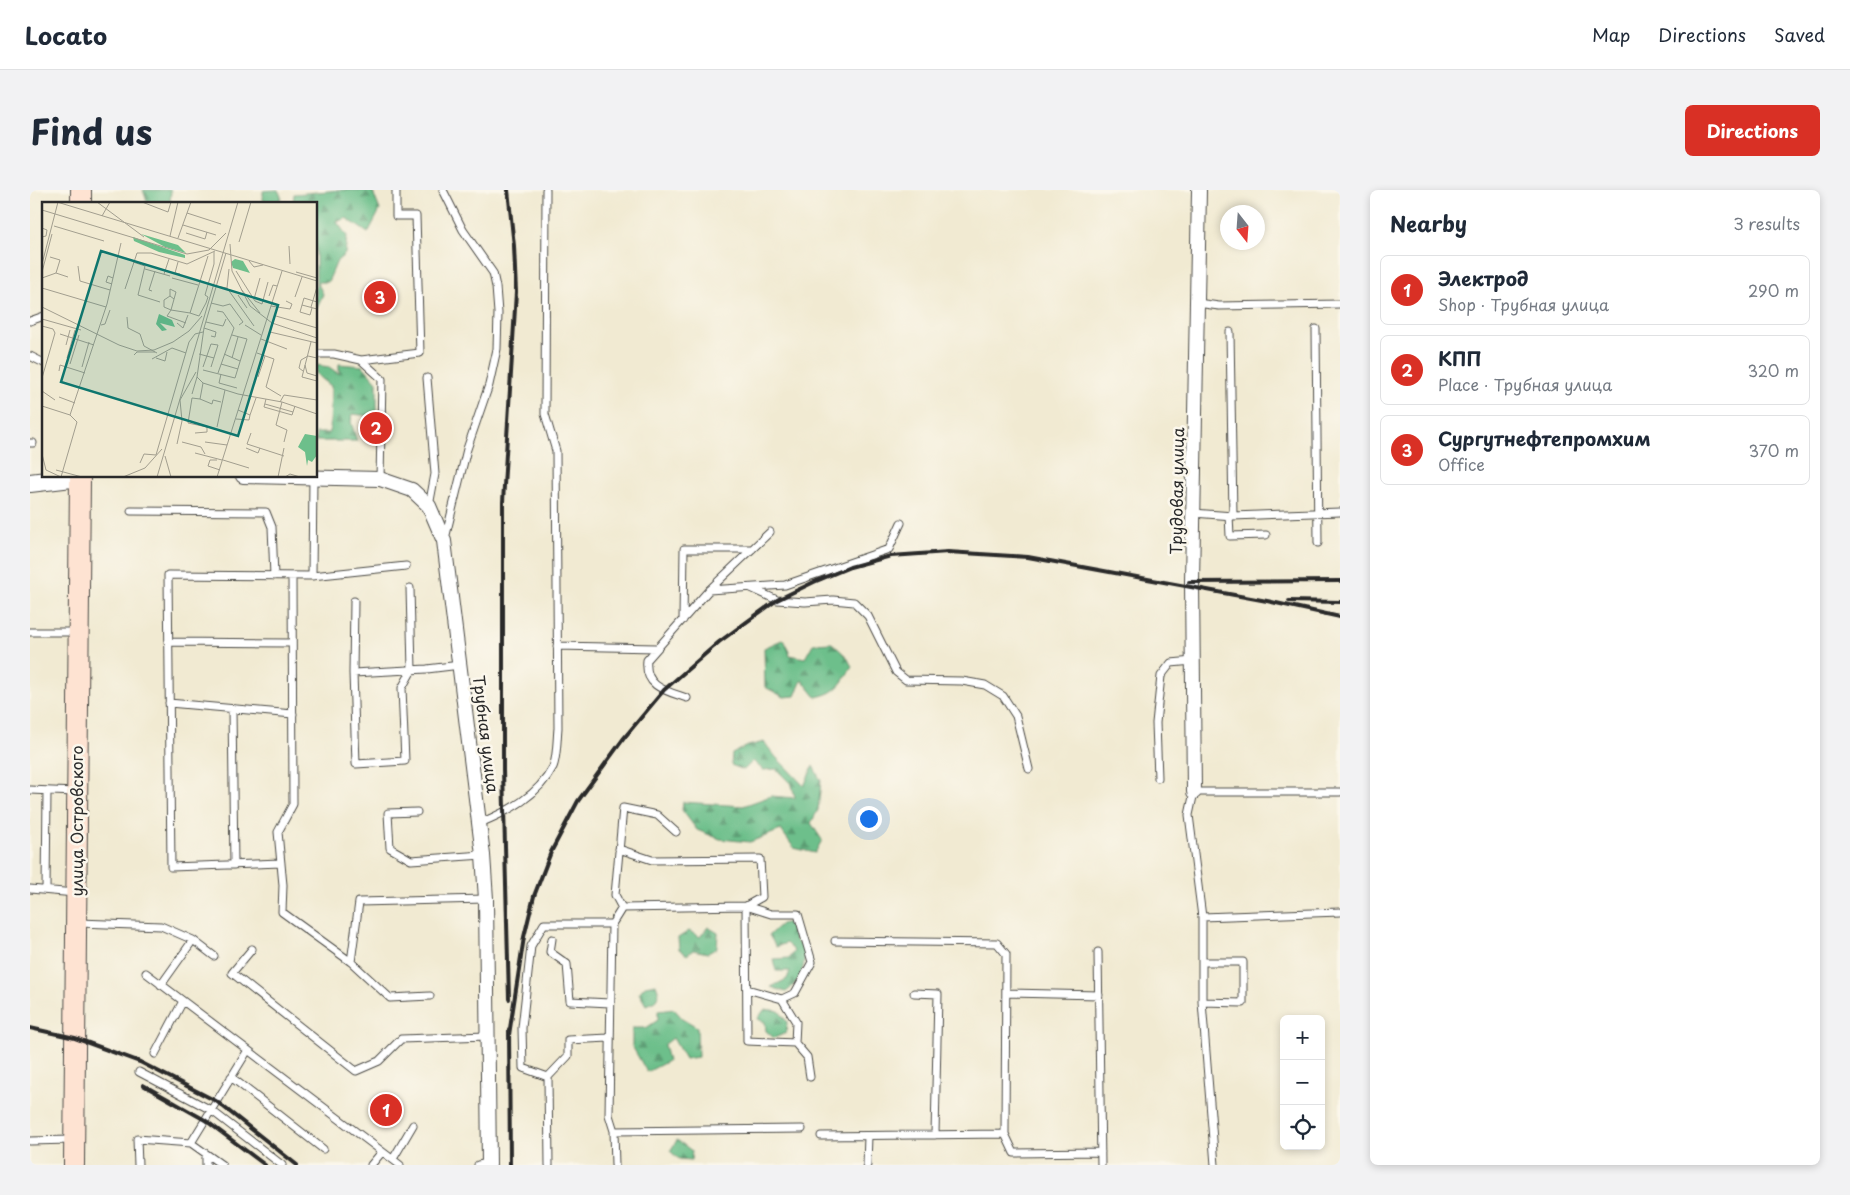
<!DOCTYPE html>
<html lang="en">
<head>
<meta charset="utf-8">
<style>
	:root { --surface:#fff; --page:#f2f2f3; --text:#1f2937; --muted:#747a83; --line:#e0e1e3; --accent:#d93025 }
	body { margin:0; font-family:"Playpen Sans",sans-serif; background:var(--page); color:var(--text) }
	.controls { position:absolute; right:15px; bottom:15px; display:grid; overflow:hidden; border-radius:8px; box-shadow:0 2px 8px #0003 }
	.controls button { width:45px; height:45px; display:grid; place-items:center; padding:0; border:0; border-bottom:1px solid var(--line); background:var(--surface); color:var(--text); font:25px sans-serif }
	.compass { position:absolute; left:1190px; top:15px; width:45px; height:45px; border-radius:50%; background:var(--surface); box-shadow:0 2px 8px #0003; rotate:163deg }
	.you { position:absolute; left:838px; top:628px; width:18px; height:18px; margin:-12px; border:4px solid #fff; border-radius:50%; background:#1a73e8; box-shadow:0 0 0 8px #1a73e833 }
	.badge { display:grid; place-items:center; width:32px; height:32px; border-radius:50%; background:var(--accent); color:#fff; font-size:16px; font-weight:700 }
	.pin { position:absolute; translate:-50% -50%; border:2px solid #fff; box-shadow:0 1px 5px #0006 }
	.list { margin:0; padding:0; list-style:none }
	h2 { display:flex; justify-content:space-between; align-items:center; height:65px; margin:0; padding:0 20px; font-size:21px }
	h2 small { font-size:16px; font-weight:400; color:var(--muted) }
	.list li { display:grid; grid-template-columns:32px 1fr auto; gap:15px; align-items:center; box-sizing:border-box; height:70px; margin:0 10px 10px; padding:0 10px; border:1px solid var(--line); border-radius:8px }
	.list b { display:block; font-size:19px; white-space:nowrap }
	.list p { margin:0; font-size:16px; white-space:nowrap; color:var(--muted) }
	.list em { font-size:16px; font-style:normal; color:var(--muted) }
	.icon { flex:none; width:28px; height:28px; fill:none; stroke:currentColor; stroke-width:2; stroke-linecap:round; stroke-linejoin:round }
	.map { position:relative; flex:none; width:1310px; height:975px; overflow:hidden; border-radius:8px }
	header { display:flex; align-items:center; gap:30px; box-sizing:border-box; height:70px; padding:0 25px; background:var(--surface); border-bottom:1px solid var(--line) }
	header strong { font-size:24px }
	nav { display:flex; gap:28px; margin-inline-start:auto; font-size:18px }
	.intro { display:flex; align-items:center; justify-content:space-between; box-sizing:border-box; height:120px; padding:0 30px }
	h1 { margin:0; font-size:35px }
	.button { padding:12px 22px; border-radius:8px; background:var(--accent); color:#fff; font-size:18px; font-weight:700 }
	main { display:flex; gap:30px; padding:0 30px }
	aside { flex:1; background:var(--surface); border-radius:8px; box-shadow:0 2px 8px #0003 }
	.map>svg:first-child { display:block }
	.forest { fill:url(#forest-firs); stroke:#4c755b }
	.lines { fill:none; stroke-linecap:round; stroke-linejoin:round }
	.service-casing { stroke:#494844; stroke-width:9 }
	.minor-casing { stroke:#494844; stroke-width:16 }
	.tertiary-casing { stroke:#494844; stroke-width:20 }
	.secondary-casing { stroke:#494844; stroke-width:22 }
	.service { stroke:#fff; stroke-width:7 }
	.minor { stroke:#fff; stroke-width:14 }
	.tertiary { stroke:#fff; stroke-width:18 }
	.secondary { stroke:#fee3d2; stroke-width:20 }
	.rail { stroke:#2b2b2b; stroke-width:4 }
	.labels { text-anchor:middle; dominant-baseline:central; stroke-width:5; stroke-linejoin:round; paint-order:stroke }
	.street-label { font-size:16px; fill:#2b2b2b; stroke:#fbf7ec }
	.inset-road { fill:none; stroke:#a29e8f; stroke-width:1 }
	.view { fill:#0f766e; fill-opacity:0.15; stroke:#0f766e; stroke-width:2.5 }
	.inset-edge { fill:none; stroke:#2b2b2b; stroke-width:2.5 }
</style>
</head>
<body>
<header>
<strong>Locato</strong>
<nav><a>Map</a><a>Directions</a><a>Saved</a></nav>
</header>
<div class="intro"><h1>Find us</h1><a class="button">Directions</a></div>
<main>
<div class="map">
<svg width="1310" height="975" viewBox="0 0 1310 975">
	<defs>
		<pattern id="forest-firs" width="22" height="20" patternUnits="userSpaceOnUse" patternTransform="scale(1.25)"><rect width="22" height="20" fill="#6dbf8b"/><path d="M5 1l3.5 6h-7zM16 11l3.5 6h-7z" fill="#5a9b72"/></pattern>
	</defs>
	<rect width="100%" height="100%" fill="#fbf7ec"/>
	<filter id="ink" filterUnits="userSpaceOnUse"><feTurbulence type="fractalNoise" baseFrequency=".02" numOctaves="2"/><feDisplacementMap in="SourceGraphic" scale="10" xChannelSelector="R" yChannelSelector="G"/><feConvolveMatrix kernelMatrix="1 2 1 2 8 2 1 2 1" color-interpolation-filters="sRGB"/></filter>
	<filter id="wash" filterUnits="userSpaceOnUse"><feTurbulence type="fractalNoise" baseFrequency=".0096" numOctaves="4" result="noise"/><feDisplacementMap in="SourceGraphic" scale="20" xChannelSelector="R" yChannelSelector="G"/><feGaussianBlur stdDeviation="1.12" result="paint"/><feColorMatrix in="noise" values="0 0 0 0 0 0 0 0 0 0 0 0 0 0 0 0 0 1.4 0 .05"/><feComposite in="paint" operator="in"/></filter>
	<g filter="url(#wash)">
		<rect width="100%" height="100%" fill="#f1ead2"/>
		<path class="forest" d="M113 0H141L140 14H118Z
			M248 0 252 8C244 14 241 15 233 10V1Z
			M312 0H342L350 20 338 43 316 28 307 32 317 46 315 64 307 71 298 92H287L293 104 286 120V14H263L264 4Z
			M309 174 333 176 347 192V220L341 226 322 224 321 232 327 251H286V243H300L301 196 286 184V175L299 177 309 184Z
			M754 449 760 465 775 468 783 454 802 453 817 467 822 477C811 494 807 503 786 507L772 490 765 506 754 507 735 497 734 458Z
			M734 552 745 566 774 596 783 576 791 591 788 620 781 633 792 650 785 663 764 658 751 640 720 652 690 649 667 640 652 620 653 612 713 616 741 606 765 608 762 595 746 579 733 580 723 571 714 580 701 575 702 564 718 556Z
			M760 732 765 750 775 760C774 778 772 790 756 802L741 797 757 789 760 781H746L743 769 759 768 764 761 756 753 746 757 739 745 751 734Z
			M678 737 688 743 687 758 678 763 663 760 657 765 649 759 648 748 659 741 670 747Z
			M626 794 629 803 625 811 616 815 609 803 615 796Z
			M644 819 652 828 667 837 668 867 655 869 643 848 634 855 638 871 617 882 602 856V838H616L628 830V821Z
			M735 819 749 821 757 832 756 843 744 848 736 841 735 832 727 829Z
			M647 950 662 961 661 970 649 969 640 961Z"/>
	</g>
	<g filter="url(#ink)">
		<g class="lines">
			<defs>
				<path id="service" d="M413 0 433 40 463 83 466 97 468 123 467 159 459 195 437 259 415 349
					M1167 113 1189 116 1310 114
					M0 131 14 126
					M1286 139 1288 353
					M1200 142 1203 326
					M286 164H304L331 170 352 189 350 289
					M0 166 14 173
					M331 170 390 163 386 26H366V0
					M397 188 405 284 399 316
					M0 253H3
					M101 321 236 322 242 337 244 386
					M1163 323 1203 326 1310 322
					M1199 325 1200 346 1236 345
					M262 386 263 614 248 642 253 695 252 722 321 772 360 808 400 806
					M282 386 283 287
					M721 398 747 410 775 412 803 410 824 412 838 426 866 482 876 490 932 491 955 495 973 506 986 526 999 579
					M679 400 755 395 859 359 871 333
					M324 411 323 483 326 574 375 571 372 498 382 480 380 398
					M653 430 654 359H722
					M0 442H48
					M138 452 262 453
					M527 456 626 458
					M323 483 397 479 430 475
					M657 508C636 501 614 497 617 470L679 400 740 342
					M139 513 263 524
					M202 519 204 675
					M1128 588 1126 533 1131 486 1141 473 1163 471
					M0 600 45 602
					M387 622 358 623 360 658 381 670 453 665
					M450 633C479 621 508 606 523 577 527 568 527 548 528 538L526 261 515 224 516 0
					M589 659 622 670 730 669 732 707 716 716
					M251 673 141 677 138 385 282 386 376 376
					M0 699 45 703
					M16 700 17 601
					M716 716 741 724H768L782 772 765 803 752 809
					M592 718 585 705 593 618 627 625 646 642
					M1172 727 1310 722
					M49 733 131 736 163 750 184 766
					M522 749 520 762 537 774 540 811 580 813
					M805 751 967 753 976 764 975 944 984 963 1071 962
					M222 759 202 783 326 881 349 871 371 849 457 846
					M1068 762 1071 975
					M321 772 329 712 456 709
					M116 783 370 975
					M131 795 163 750
					M884 803 908 804 905 945
					M976 803 1069 805
					M1172 812 1213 813V772H1172
					M765 853 777 867 780 887
					M125 864 153 811
					M109 882 181 920 252 975
					M201 887 293 959
					M518 887 538 866V850L579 848
					M584 941 772 939
					M791 946 975 944
					M0 951 41 950
					M161 953 218 860
					M176 964V975
					M363 969 383 935
					M108 975 107 949 161 953 192 975
					M341 975 352 962
					M448 975 459 973
					M519 975 518 887 493 878 492 838 501 756 514 734H582
					M585 975 584 941 579 925 582 734 592 718 716 716 717 851 765 853 766 832 752 809 717 799
					M837 975 838 946
					M1185 975 1172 812V727L1159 625 1164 602H1310"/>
				<path id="minor" d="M213 286 350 289 382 300 399 316 414 351 453 665 456 709 459 975
					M1164 602 1162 392 1169 0"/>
				<path id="tertiary" d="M0 293 50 287"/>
				<path id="secondary" d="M51 14V0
					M44 975 50 286"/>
			</defs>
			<use href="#service" class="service-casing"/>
			<use href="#minor" class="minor-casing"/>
			<use href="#tertiary" class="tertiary-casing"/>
			<use href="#secondary" class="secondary-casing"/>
			<use href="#service" class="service"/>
			<use href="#minor" class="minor"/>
			<use href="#tertiary" class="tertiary"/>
			<use href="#secondary" class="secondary"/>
			<path class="rail" d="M478 0 484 56 486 102 473 312V580L479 809
				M1159 392 1310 391
				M1259 411 1310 412
				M0 838 45 848 110 872 186 911 267 975
				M479 839 480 975
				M479 845 494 747 504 706 521 662 548 611 594 548 634 500 689 452 747 410 784 392 820 377 861 366 918 362 998 367 1237 411 1310 427
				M113 895 175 930 235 975"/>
		</g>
	</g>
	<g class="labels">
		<g class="street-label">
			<text transform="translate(1146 301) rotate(-89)">Трудовая улица</text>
			<text transform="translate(457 544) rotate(83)">Трубная улица</text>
			<text transform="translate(46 631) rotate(-90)">улица Островского</text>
		</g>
	</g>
	<g transform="translate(12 12)">
		<rect width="275" height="275" fill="#f1ead2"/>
		<path d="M99 32 136 43 144 51 123 45ZM91 35 143 53V56L117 50 92 39ZM193 57 201 59 208 71 191 66 189 60ZM117 112 130 118 133 125 118 121 125 128 120 129 114 122ZM263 232 275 234V253L270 260 266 258 265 264 263 250 256 245Z" fill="#6dbf8b"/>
		<path class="inset-road" d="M15 0 275 79M55 0 102 35M100 0 126 10 129 0M0 8 145 52 167 48 184 31M145 11 179 22M60 14 68 0M141 23 174 33M12 24 62 39M0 26 5 28 4 34 0 35M144 31 163 37 165 30M128 34 136 0M136 36 149 0M197 40 209 0M188 42 190 69 208 104 230 121 275 136M247 44 248 62M184 51 162 126 155 175 161 181 196 192 240 200 275 212M8 55 18 58 14 71M207 59 212 65 221 63M91 60 103 64 96 93 118 100M136 60 133 71 138 72M0 62 16 0M36 64 38 79 68 88M103 67 128 74M194 69 213 99 220 102 226 80M0 70 10 32M254 70 275 76M122 72 127 57M0 76 14 71 26 75M130 76 156 83M70 82 64 80 66 74 71 76M174 84 185 86 212 124M0 86 64 105M185 86 187 67M83 87 95 51H109L145 62 173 49M199 87 218 111M110 89 107 88 113 69M196 93 205 106M128 94 122 98V105L129 108 125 114 144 121M227 94 231 83 235 84M253 95 260 75M132 97 128 94V87L134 90 129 108 148 111 166 54M212 97 218 76M169 101 181 104 188 102 201 120 197 123M260 103 275 107M229 104 248 107 250 102 244 99M0 105 77 143 95 149 112 148 131 140 147 129 160 114M269 105 275 85M270 106 268 113 258 110 262 96 275 100M175 109 181 110 192 126 176 171M148 111 157 114 164 101 166 95 163 93 172 62V50M234 114 275 126M85 115 86 126 98 132 102 144 115 151M0 117 39 128M164 120 181 124 184 117M135 121 141 126 146 113M59 123 63 122 68 108M203 123 219 133M0 124 11 127 13 131 0 176M162 126 174 130 173 135 169 134M228 130 275 141M18 132 52 143M219 137 245 147M269 140 260 175 275 179M24 143 28 128M215 151 232 157 224 185 239 194M157 152 172 156M182 152 198 159M92 153 95 150H113M25 156 33 128M114 156 123 159 125 150M190 156 196 135M110 157 130 146 144 151M28 162 37 133M179 162 196 167M263 163 265 171 275 174M40 165 47 140M161 165 169 142 176 143 169 165M161 168 193 176 205 137 190 133M17 169 18 163 43 171M261 169 257 166 259 158 266 154 275 156M179 172 177 181 195 186M216 175 223 154M161 181 158 197 170 202 171 198 179 200M0 189 13 198M150 192 155 175M17 195 33 201M224 197 222 205 250 213 251 210M238 200 242 193 275 198M240 200 234 223 245 228 242 240M223 202 251 210 253 204M0 204 28 213 35 220 19 275M28 213 65 102 79 41M208 213 214 196M194 217 207 218 208 213 196 208M175 225 183 188M153 231 165 230V225L146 221 150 196 158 197M209 231 205 242 242 254M140 240 159 245 163 252M163 240 185 243M135 242 140 219 138 198 154 170M204 246 216 251 218 246M153 251 180 258M0 252 4 268 19 275M123 254 129 275M175 258H168L166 264 178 268M181 258 207 266M98 261 102 252 114 253 147 140 153 132 161 130M14 268 40 275M81 275 103 266 120 247M115 275 196 0M175 275 240 69M236 275 242 246M243 275 248 272 258 275"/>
		<path class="view" d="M59 49 236 103 196 234 19 180Z"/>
		<rect width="275" height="275" class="inset-edge"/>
	</g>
</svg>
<div class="controls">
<button>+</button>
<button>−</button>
<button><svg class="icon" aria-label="locate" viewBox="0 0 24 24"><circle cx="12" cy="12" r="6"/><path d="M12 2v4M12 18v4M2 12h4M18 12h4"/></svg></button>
</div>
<svg class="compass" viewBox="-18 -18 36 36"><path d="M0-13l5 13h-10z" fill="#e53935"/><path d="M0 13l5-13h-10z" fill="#747a83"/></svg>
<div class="you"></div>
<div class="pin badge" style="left:356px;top:920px">1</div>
<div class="pin badge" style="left:346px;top:238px">2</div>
<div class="pin badge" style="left:350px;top:107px">3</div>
</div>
<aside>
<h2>Nearby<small>3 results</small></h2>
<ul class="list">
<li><span class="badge">1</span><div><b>Электрод</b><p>Shop · Трубная улица</p></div><em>290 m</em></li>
<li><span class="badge">2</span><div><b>КПП</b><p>Place · Трубная улица</p></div><em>320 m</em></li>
<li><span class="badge">3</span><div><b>Сургутнефтепромхим</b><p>Office</p></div><em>370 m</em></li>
</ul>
</aside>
</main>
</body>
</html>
